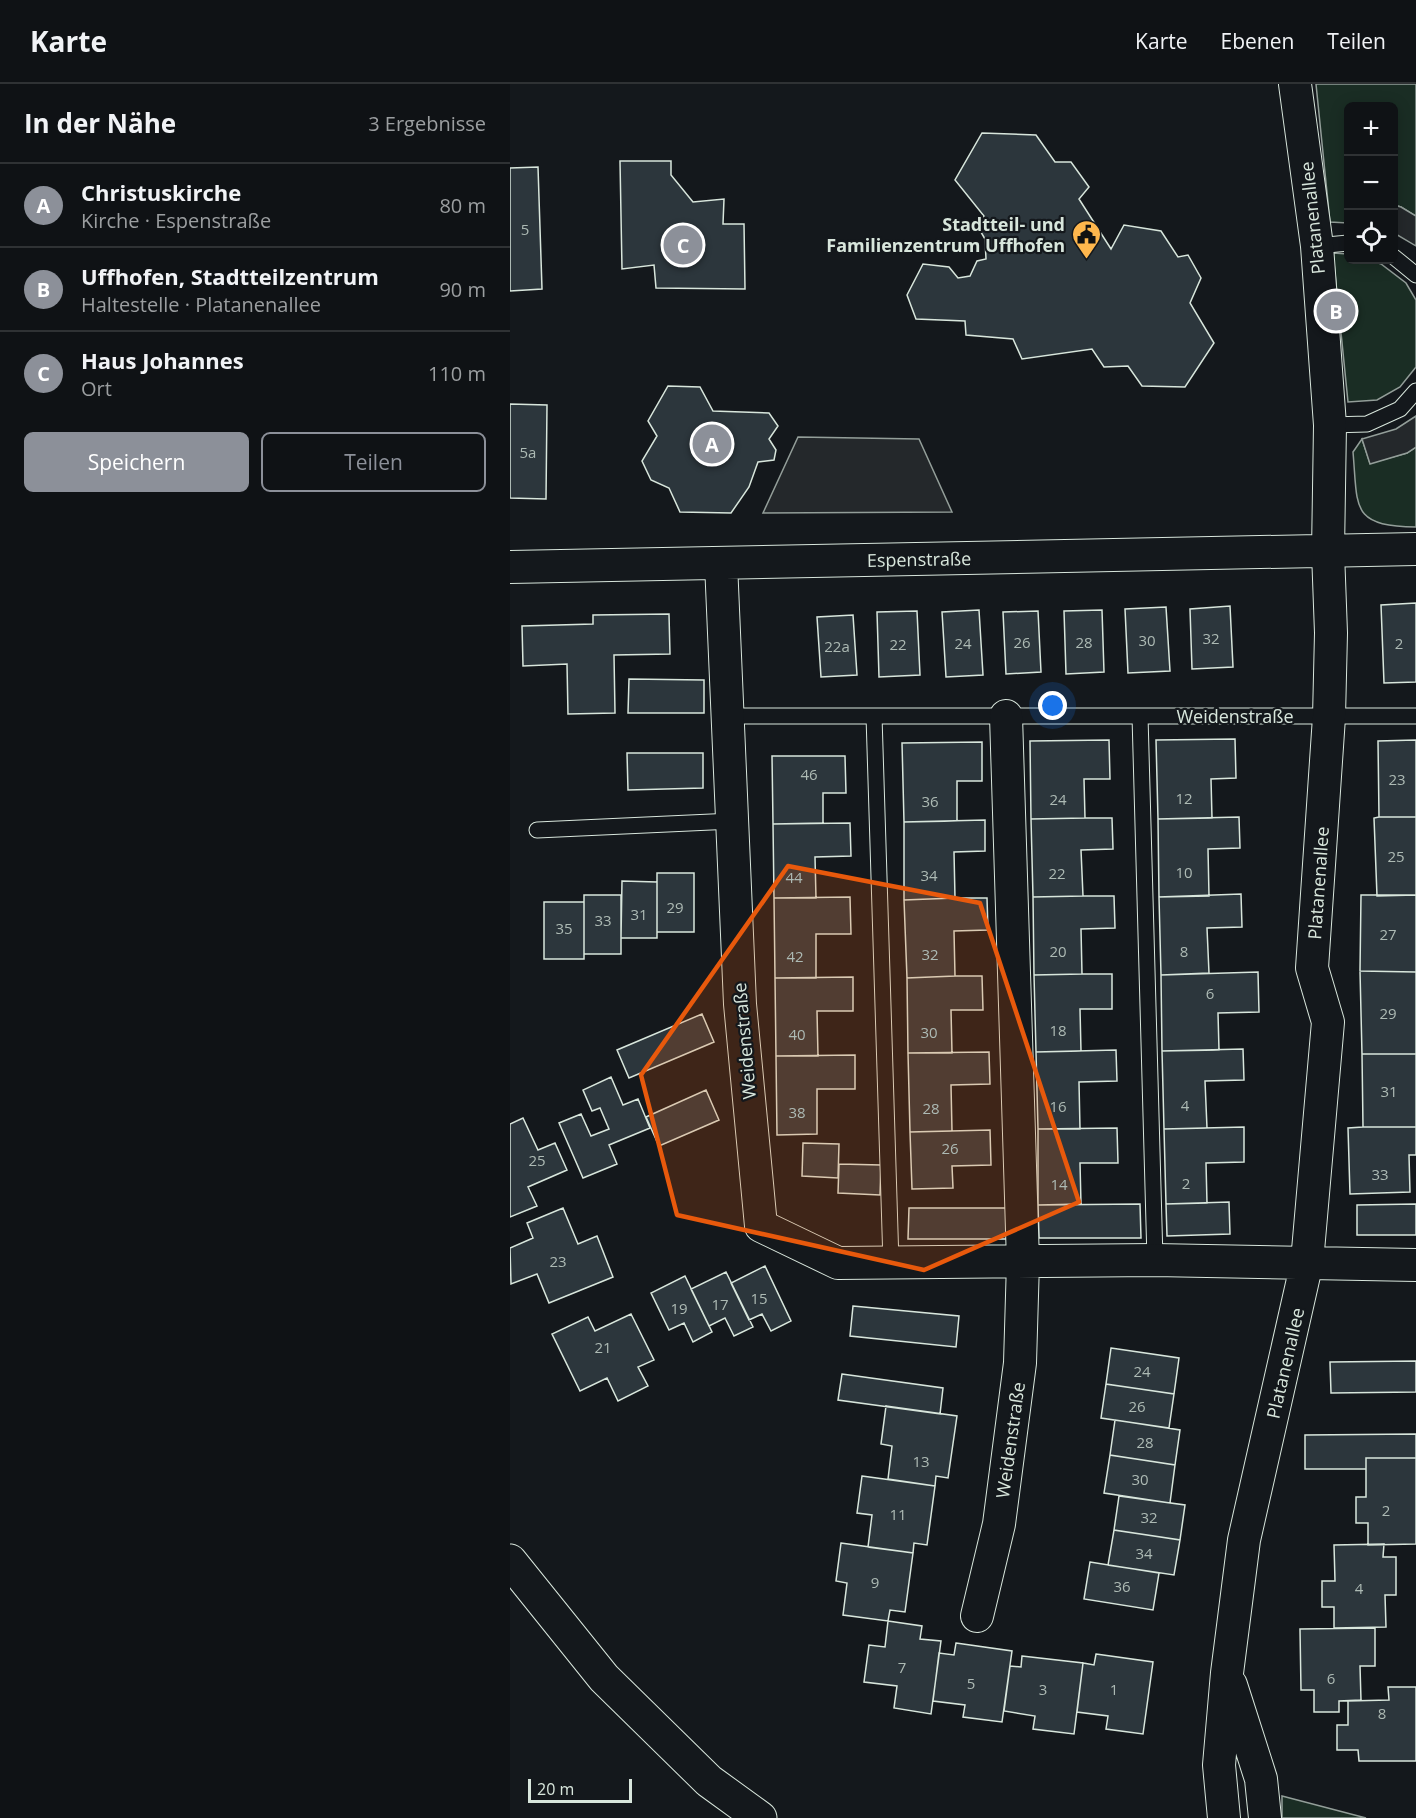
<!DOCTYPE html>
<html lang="de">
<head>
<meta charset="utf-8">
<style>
	:root { --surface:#0f1215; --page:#181b1e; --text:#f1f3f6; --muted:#9b9ea0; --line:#2f3234; --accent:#8c9099 }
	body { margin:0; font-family:"Open Sans",sans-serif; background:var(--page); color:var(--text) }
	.controls { position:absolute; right:18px; top:18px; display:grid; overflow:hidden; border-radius:9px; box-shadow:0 3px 15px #0003 }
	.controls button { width:54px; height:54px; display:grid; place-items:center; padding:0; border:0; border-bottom:2px solid var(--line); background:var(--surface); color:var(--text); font:30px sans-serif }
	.scale { position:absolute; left:18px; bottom:15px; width:104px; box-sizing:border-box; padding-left:6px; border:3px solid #d8e6dc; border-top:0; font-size:16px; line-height:21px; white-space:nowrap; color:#d8e6dc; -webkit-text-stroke:4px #14181c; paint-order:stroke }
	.you { position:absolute; left:543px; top:622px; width:21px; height:21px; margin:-15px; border:4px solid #fff; border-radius:50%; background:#1a73e8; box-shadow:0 0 0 9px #1a73e833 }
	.badge { display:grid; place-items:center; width:39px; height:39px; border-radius:50%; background:var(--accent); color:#fff; font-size:20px; font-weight:700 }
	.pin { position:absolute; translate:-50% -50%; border:3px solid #fff; box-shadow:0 2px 6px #0006 }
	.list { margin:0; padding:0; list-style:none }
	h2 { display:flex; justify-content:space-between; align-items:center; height:78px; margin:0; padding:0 24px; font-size:26px }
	h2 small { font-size:20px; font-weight:400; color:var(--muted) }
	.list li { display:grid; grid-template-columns:39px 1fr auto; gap:18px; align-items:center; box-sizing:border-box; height:84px; padding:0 24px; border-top:2px solid var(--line) }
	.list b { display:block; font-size:22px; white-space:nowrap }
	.list p { margin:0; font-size:20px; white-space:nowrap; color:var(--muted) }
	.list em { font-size:20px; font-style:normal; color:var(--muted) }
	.actions { display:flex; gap:12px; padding:18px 24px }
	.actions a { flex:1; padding:14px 0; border:2px solid var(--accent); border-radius:9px; text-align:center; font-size:21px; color:var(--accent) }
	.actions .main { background:var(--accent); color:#fff }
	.icon { flex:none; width:33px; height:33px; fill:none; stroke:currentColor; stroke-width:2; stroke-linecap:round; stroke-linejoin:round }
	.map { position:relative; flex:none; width:906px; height:1734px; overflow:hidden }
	header { display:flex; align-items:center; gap:36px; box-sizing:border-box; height:84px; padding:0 30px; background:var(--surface); border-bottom:2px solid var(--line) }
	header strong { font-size:28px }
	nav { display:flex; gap:33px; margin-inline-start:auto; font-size:21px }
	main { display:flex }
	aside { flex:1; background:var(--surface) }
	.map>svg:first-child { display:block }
	.green { fill:#1a2d24; stroke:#939e99; stroke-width:1.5 }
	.parking { fill:#24282b; stroke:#939e99; stroke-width:1.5 }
	.building { fill:#2c363c; stroke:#d8e6dc; stroke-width:1.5 }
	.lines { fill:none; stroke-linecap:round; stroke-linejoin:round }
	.service-casing { stroke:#d8e6dc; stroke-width:17 }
	.minor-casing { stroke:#d8e6dc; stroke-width:34 }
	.trunk-casing { stroke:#d8e6dc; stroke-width:35 }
	.service { stroke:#14181c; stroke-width:15 }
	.minor { stroke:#14181c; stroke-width:32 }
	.trunk { stroke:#14181c; stroke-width:33 }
	.marked { fill:#e8590c; fill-opacity:0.2; stroke:#e8590c; stroke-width:4.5; stroke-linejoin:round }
	.labels { text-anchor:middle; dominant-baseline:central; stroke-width:4.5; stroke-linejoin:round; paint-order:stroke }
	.number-label { font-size:15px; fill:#adbab4 }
	.street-label { font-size:18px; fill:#d8e6dc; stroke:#14181c }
	.poi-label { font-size:18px; font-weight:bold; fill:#d8e6dc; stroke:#14181c; text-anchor:end }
</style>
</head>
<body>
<header>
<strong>Karte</strong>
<nav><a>Karte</a><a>Ebenen</a><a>Teilen</a></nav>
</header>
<main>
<aside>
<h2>In der Nähe<small>3 Ergebnisse</small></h2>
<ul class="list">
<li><span class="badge">A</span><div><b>Christuskirche</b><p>Kirche · Espenstraße</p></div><em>80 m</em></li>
<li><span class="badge">B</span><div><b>Uffhofen, Stadtteilzentrum</b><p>Haltestelle · Platanenallee</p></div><em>90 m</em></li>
<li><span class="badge">C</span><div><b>Haus Johannes</b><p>Ort</p></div><em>110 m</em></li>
</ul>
<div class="actions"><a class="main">Speichern</a><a>Teilen</a></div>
</aside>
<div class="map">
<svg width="906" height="1734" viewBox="0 0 906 1734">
	<rect width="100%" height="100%" fill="#14181c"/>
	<path class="green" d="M806 0H906V132L891 123 884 121V22H838V139L820 138Z
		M823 169 838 170V176H860L871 180 896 199 906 216V283L890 303 867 316 838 318Z
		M852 355 860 379 897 369 906 363V443C840 442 848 424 843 368Z
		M772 1712 856 1734H772Z"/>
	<path class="parking" d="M884 121 891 123 906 132V162L884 149Z
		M906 332V363L897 369 860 380 852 355 886 345Z
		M288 353 409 355 442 428 253 429Z"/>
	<path class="building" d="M472 49 526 51 545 78H561L579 103 569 115 601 165 614 141 651 147 668 173 678 171 691 194 680 219 704 259 675 303 632 302 618 282 594 283 582 265 512 275 503 255 456 251 455 237 406 235 397 211 413 180 439 183 448 194 460 192 467 177 476 175 475 155 468 143 474 132 445 96Z
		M110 77H161V91L183 118 214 115 213 140H234L235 205 146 204 144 181 112 185Z
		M28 83 32 205 0 207V84Z
		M158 302 190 303 203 327 259 329 268 342 259 355 266 366 264 376 248 378 239 403 221 429 170 428 159 404 141 396 132 377 147 352 138 337Z
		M0 320 37 321 36 415 0 414Z
		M906 519V598L874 599 871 521Z
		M720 522 723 583 682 585 680 525Z
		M656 523 660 587 618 589 615 525Z
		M469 526 473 591 436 593 432 528Z
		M592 526 594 588 556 590 554 527Z
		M407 527 410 591 369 593 367 528Z
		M528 527 531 588 496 590 493 528Z
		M159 530 160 570 104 571 105 629 58 630 57 580 13 582 12 542 83 540V531Z
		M343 531 347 591 311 593 307 533Z
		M119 595 194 596V629H118Z
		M725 655 726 694 701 695 702 734 648 735 646 656Z
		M599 656 600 695H574L575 734 521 735 520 657Z
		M906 656V733H869L868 657Z
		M472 658V697H447V737L394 738 392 659Z
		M117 669H193V704L118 706Z
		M262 672H335L336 709H313V739L263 740Z
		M729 733 730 764 698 765 699 812 649 813 648 735Z
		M869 733H906V811L867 812 864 734Z
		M575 734H602L603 765 571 766 573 812 523 813 521 735Z
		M475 736V767L444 768 445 814 394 816V738Z
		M340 739 341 772 305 773 306 814H264L263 740Z
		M147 789H184V848H147Z
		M112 797 147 798V854H111Z
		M731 810 732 843 697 844 699 889 651 891 649 813Z
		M74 811H111V870H74Z
		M851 811H906V888L850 887Z
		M573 812H604L605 844 571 845 572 890 524 891 523 813Z
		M340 813 341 850H306V894H265L264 814Z
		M445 814H477L478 846 444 847 445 892 397 894 394 816Z
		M34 818H74V875H34Z
		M850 887 906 888V970H852Z
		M748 888 749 928 708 929 709 966 652 967 651 891Z
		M572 890H602V925H570L571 967 526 968 524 891Z
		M445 892H472L473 926H441L442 969H398L397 894Z
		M343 893V927H307L308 972H266L265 894Z
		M192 930 204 958 119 994 107 966Z
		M733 965 734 996 695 997 697 1044 654 1045 652 967Z
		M606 966 607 997 569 998 570 1045H528L526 968Z
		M479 968 480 1000 441 1001 442 1047 400 1048 398 969Z
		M852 970H906V1043H853Z
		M345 971V1005H307V1050L267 1051 266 972Z
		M101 993 113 1021 128 1015 140 1044 99 1061 107 1080 73 1094 49 1039 71 1030 81 1052 99 1045 90 1024 82 1027 73 1006Z
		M196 1006 209 1036 149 1062 136 1033Z
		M13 1034 28 1066 45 1059 57 1086 18 1103 27 1122 0 1133V1040Z
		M734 1043V1078L696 1079 697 1119 656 1120 654 1045Z
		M853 1043H906V1071H899L900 1108 840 1110 838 1044Z
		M607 1044 608 1079H570L571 1120 528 1121V1045Z
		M480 1046 481 1081 442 1082 443 1104 402 1105 400 1048Z
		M293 1059 329 1060 328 1094 292 1092Z
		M329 1080 371 1081 370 1111 328 1109Z
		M719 1118 720 1150 657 1152 656 1120Z
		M630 1120 631 1154H529L528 1121Z
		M906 1120V1151H847V1121Z
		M53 1124 68 1160 87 1152 103 1193 39 1219 27 1190 1 1200 0 1164 23 1154 17 1139Z
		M399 1124H501V1155H398Z
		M255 1182 281 1237 261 1247 252 1230 239 1236 221 1199Z
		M216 1188 243 1243 224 1252 215 1234 199 1242 181 1205Z
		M175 1192 202 1248 183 1258 174 1239 159 1246 141 1209Z
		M343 1222 449 1232 446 1263 340 1252Z
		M121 1230 144 1276 128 1283 138 1302 108 1317 97 1294 70 1307 42 1250 78 1233 85 1247Z
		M601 1264 669 1274 664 1310 596 1300Z
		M906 1277V1308L821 1309 820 1278Z
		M332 1290 433 1304 430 1330 328 1316Z
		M596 1300 664 1310 659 1344 591 1334Z
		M376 1322 447 1332 438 1394 426 1392 425 1402 378 1395 382 1362 371 1360Z
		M605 1336 670 1346 665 1381 600 1371Z
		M906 1350V1374H856V1385H795V1351Z
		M600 1371 665 1381 660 1419 594 1409Z
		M856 1374H906V1460L858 1461V1439H846V1413H856Z
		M352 1392 425 1402 417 1461 404 1459 403 1469 358 1463 362 1431 347 1429Z
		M609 1412 675 1421 670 1456 604 1446Z
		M604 1446 670 1456 664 1491 598 1481Z
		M331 1459 403 1469 395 1528 380 1526 378 1537 333 1531 337 1499 326 1497Z
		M874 1460 873 1473H886V1511H875L876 1543 824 1544V1523H812V1497H825L824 1461Z
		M580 1478 649 1489 643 1526 574 1515Z
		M378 1537 412 1542 410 1555 431 1557 421 1630 384 1624 387 1602 354 1598 359 1561 375 1563Z
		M865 1544V1582H850L851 1616 829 1617V1628H804V1606H791L790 1545Z
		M446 1559 502 1567 492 1638 453 1633 455 1621 423 1617 429 1569 444 1571Z
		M586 1570 643 1578 633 1650 596 1645 598 1632 567 1628 573 1579 584 1581Z
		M512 1572 573 1579 564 1650 523 1645 525 1632 494 1627 500 1582 511 1583Z
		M878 1603H906V1677H849L848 1666H827V1641H838V1617L879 1616Z"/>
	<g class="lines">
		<defs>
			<path id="service" d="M807 162 838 159
				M884 173 906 191
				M820 341 857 340 890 325 906 307
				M219 632H906
				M364 632 381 1179
				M630 632 645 1176
				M27 746 223 737"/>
			<path id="minor" d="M211 479 230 920 251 1142 328 1179 645 1176 906 1181
				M0 483 906 465
				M467 1532 489 1440 510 1279 513 1178 496 632
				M721 1601 751 1695 755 1734
				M714 1734 709 1681 717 1589 734 1456 797 1178 818 938 802 884 819 633 821 549 818 468 820 341 807 162 785 0"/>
			<path id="trunk" d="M0 1477 94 1594 199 1697 250 1734"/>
		</defs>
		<use href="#service" class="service-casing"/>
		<use href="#minor" class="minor-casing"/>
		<use href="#trunk" class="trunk-casing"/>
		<use href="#service" class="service"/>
		<use href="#minor" class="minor"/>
		<use href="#trunk" class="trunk"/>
	</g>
	<path class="marked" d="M278 782 470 819 569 1118 414 1186 167 1131 131 991Z"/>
	<defs>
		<symbol id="civic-pin" viewBox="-11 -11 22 30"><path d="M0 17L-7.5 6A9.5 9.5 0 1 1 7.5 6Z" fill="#ffb74d" stroke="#14181c"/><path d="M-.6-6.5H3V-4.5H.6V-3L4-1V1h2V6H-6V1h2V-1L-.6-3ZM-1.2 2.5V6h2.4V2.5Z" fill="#111"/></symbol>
	</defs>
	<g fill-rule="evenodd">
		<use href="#civic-pin" x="560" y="134" width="33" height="45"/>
	</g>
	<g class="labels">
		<g class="number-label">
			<text x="15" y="145">5</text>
			<text x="18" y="368">5a</text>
			<text x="701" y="554">32</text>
			<text x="637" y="556">30</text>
			<text x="512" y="558">26</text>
			<text x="574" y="558">28</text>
			<text x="453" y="559">24</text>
			<text x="889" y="559">2</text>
			<text x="388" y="560">22</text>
			<text x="327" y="562">22a</text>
			<text x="299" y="690">46</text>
			<text x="887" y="695">23</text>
			<text x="674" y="714">12</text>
			<text x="548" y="715">24</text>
			<text x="420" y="717">36</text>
			<text x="886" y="772">25</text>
			<text x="674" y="788">10</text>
			<text x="547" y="789">22</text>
			<text x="419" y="791">34</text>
			<text x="284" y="793">44</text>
			<text x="165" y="823">29</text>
			<text x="129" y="830">31</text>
			<text x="93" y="836">33</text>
			<text x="54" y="844">35</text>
			<text x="878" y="850">27</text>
			<text x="548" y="867">20</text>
			<text x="674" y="867">8</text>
			<text x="420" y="870">32</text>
			<text x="285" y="872">42</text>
			<text x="700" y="909">6</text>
			<text x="878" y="929">29</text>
			<text x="548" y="946">18</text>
			<text x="419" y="948">30</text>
			<text x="287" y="950">40</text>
			<text x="879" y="1007">31</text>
			<text x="675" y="1021">4</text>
			<text x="548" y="1022">16</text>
			<text x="421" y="1024">28</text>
			<text x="287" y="1028">38</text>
			<text x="440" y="1064">26</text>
			<text x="27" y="1076">25</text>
			<text x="870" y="1090">33</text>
			<text x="676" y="1099">2</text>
			<text x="549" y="1100">14</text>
			<text x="48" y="1177">23</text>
			<text x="249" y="1214">15</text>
			<text x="210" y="1220">17</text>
			<text x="169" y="1224">19</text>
			<text x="93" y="1263">21</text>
			<text x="632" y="1287">24</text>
			<text x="627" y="1322">26</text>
			<text x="635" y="1358">28</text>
			<text x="411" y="1377">13</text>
			<text x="630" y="1395">30</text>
			<text x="876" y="1426">2</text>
			<text x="388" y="1430">11</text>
			<text x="639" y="1433">32</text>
			<text x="634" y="1469">34</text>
			<text x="365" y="1498">9</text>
			<text x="612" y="1502">36</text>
			<text x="849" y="1504">4</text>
			<text x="392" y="1583">7</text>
			<text x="821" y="1594">6</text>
			<text x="461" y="1599">5</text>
			<text x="533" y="1605">3</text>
			<text x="604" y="1605">1</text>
			<text x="872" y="1629">8</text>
		</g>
		<g class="street-label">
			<text transform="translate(802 134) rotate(-96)">Platanenallee</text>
			<text transform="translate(409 475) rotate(-1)">Espenstraße</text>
			<text x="725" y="632">Weidenstraße</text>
			<text transform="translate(808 799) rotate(-86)">Platanenallee</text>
			<text transform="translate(234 957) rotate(-95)">Weidenstraße</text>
			<text transform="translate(775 1279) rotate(-77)">Platanenallee</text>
			<text transform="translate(500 1356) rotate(-82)">Weidenstraße</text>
		</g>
		<g class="poi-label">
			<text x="555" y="140">Stadtteil- und<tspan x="555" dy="21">Familienzentrum Uffhofen</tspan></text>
		</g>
	</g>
</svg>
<div class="controls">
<button>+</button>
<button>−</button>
<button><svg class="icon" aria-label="locate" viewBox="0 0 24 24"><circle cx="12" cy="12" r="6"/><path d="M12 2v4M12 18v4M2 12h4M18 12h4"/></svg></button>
</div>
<div class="scale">20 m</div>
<div class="you"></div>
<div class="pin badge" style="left:202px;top:360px">A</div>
<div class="pin badge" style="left:826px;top:227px">B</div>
<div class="pin badge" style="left:173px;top:161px">C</div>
</div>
</main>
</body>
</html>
